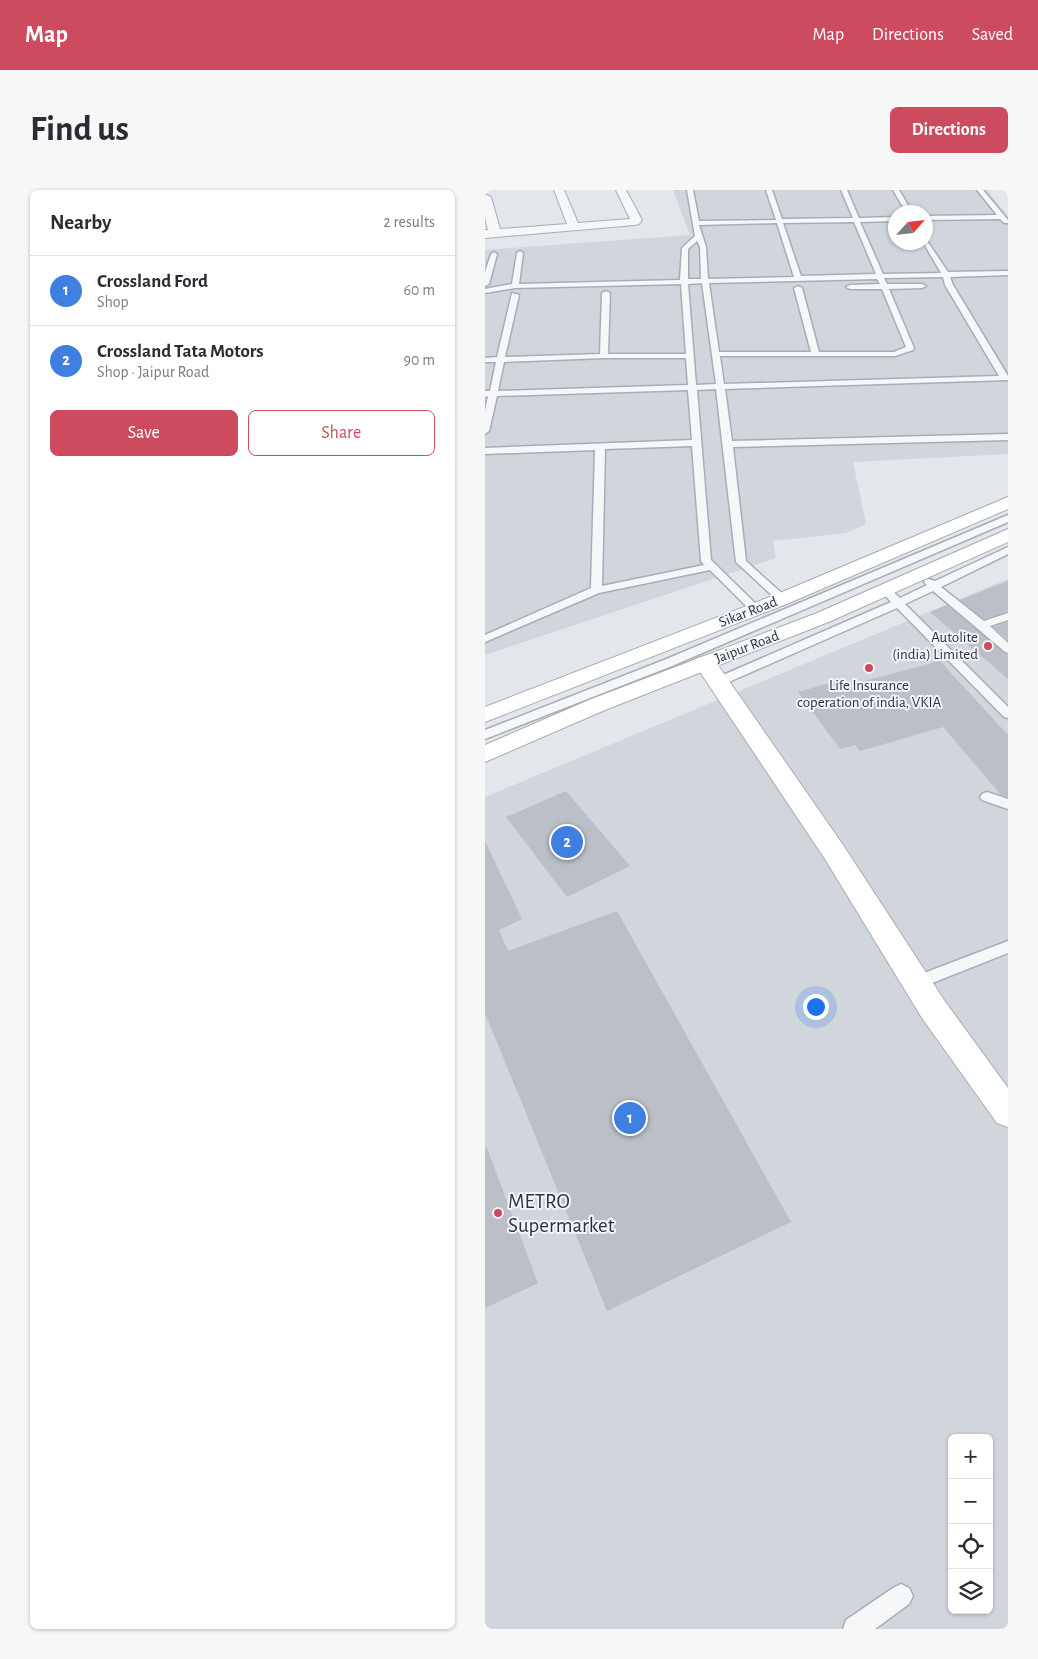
<!DOCTYPE html>
<html lang="en">
<head>
<meta charset="utf-8">
<style>
	:root { --surface:#fff; --page:#f7f7f7; --text:#2b2b33; --muted:#7c7c81; --line:#e1e1e2; --accent:#cd4b5e }
	body { margin:0; font-family:"Alegreya Sans",sans-serif; background:var(--page); color:var(--text) }
	.controls { position:absolute; right:15px; bottom:15px; display:grid; overflow:hidden; border-radius:8px; box-shadow:0 1px 4px #0004 }
	.controls button { width:45px; height:45px; display:grid; place-items:center; padding:0; border:0; border-bottom:1px solid var(--line); background:var(--surface); color:var(--text); font:25px sans-serif }
	.compass { position:absolute; left:403px; top:15px; width:45px; height:45px; border-radius:50%; background:var(--surface); box-shadow:0 1px 4px #0004; rotate:63deg }
	.you { position:absolute; left:330px; top:816px; width:18px; height:18px; margin:-12px; border:4px solid #fff; border-radius:50%; background:#1a73e8; box-shadow:0 0 0 8px #1a73e833 }
	.badge { display:grid; place-items:center; width:32px; height:32px; border-radius:50%; background:var(--accent); color:#fff; font-size:16px; font-weight:700 }
	.pin { position:absolute; translate:-50% -50%; border:2px solid #fff; box-shadow:0 1px 5px #0006 }
	.list { margin:0; padding:0; list-style:none }
	h2 { display:flex; justify-content:space-between; align-items:center; height:65px; margin:0; padding:0 20px; font-size:21px }
	h2 small { font-size:16px; font-weight:400; color:var(--muted) }
	.list li { display:grid; grid-template-columns:32px 1fr auto; gap:15px; align-items:center; box-sizing:border-box; height:70px; padding:0 20px; border-top:1px solid var(--line) }
	.list b { display:block; font-size:19px; white-space:nowrap }
	.list p { margin:0; font-size:16px; white-space:nowrap; color:var(--muted) }
	.list em { font-size:16px; font-style:normal; color:var(--muted) }
	.actions { display:flex; gap:10px; padding:15px 20px }
	.actions a { flex:1; padding:11px 0; border:1px solid var(--accent); border-radius:8px; text-align:center; font-size:18px; color:var(--accent) }
	.actions .main { background:var(--accent); color:#fff }
	.icon { flex:none; width:28px; height:28px; fill:none; stroke:currentColor; stroke-width:2; stroke-linecap:round; stroke-linejoin:round }
	.map { position:relative; flex:none; width:523px; height:1439px; overflow:hidden; border-radius:8px }
	header { display:flex; align-items:center; gap:30px; box-sizing:border-box; height:70px; padding:0 25px; background:var(--accent); color:#fff }
	header strong { font-size:24px }
	nav { display:flex; gap:28px; margin-inline-start:auto; font-size:18px }
	.intro { display:flex; align-items:center; justify-content:space-between; box-sizing:border-box; height:120px; padding:0 30px }
	h1 { margin:0; font-size:35px }
	.button { padding:12px 22px; border-radius:8px; background:var(--accent); color:#fff; font-size:18px; font-weight:700 }
	main { display:flex; gap:30px; padding:0 30px }
	aside { flex:1; background:var(--surface); border-radius:8px; box-shadow:0 1px 4px #0004 }
	.map>svg:first-child { display:block }
	.built { fill:#d1d5dc; fill-rule:evenodd }
	.building { fill:#babfc8 }
	.lines { fill:none; stroke-linecap:round; stroke-linejoin:round }
	.lane-casing { stroke:#a8adb5; stroke-width:3 }
	.street-casing { stroke:#a8adb5; stroke-width:2 }
	.secondary-casing { stroke:#a8adb5; stroke-width:2 }
	.primary-casing { stroke:#a2aab6; stroke-width:2 }
	.lane { fill:#f5f7f9; fill-rule:evenodd }
	.street { fill:#f5f7f9; fill-rule:evenodd }
	.secondary { fill:#fff; fill-rule:evenodd }
	.primary { fill:#fff; fill-rule:evenodd }
	.poi-dot { fill:#cd4b5e; stroke:#f2f5f8; stroke-width:2 }
	.labels { text-anchor:middle; dominant-baseline:central; stroke-width:4; stroke-linejoin:round; paint-order:stroke }
	.far-street-label { font-size:15px; fill:#2b3343; stroke:#f2f5f8 }
	.far-poi-label { font-size:15px; fill:#2b3343; stroke:#f2f5f8; text-anchor:end }
	.near-poi-label { font-size:21px; fill:#2b3343; stroke:#f2f5f8; text-anchor:start }
</style>
</head>
<body>
<header>
<strong>Map</strong>
<nav><a>Map</a><a>Directions</a><a>Saved</a></nav>
</header>
<div class="intro"><h1>Find us</h1><a class="button">Directions</a></div>
<main>
<aside>
<h2>Nearby<small>2 results</small></h2>
<ul class="list">
<li><span class="badge" style="background:#3f7fe0">1</span><div><b>Crossland Ford</b><p>Shop</p></div><em>60 m</em></li>
<li><span class="badge" style="background:#3f7fe0">2</span><div><b>Crossland Tata Motors</b><p>Shop · Jaipur Road</p></div><em>90 m</em></li>
</ul>
<div class="actions"><a class="main">Save</a><a>Share</a></div>
</aside>
<div class="map">
<svg width="523" height="1439" viewBox="0 0 523 1439">
	<rect width="100%" height="100%" fill="#e3e6eb"/>
	<path class="built" d="M188 0H502L523 26V264L368 272 381 334 361 343 288 351 291 368 0 465V60L205 45ZM410 22H440V52H410Z
		M523 389V1439H0V607ZM467 1248H504V1420H467Z"/>
	<path class="building" d="M523 391V421L499 429 475 410Z
		M462 415 523 465V489L445 422Z
		M523 432V450L509 437Z
		M455 471 523 545V607L516 605 458 537 375 561 370 555 355 559 313 502 348 492 353 498Z
		M81 601 145 676 82 707 21 627Z
		M0 651 37 729 14 740 23 761 132 721 306 1032 122 1121 0 823Z
		M0 958H2L53 1093 0 1118Z"/>
	<g class="lines">
		<defs>
			<path id="lane" d="M202 0H208L214 31 291 30 281 0H287L297 29 368 28 356 0H362L374 28 410 27V31L375 32 398 84 456 83 438 52H440V48L463 82 523 81V85L465 87 468 95 523 186V190L240 199 247 251 523 244V250L248 257 261 371 301 407 303 409 301 411H293L251 372 231 199 212 200 226 370 274 417 276 419 274 421H266L225 380 114 403 0 452V445L106 398 110 260 0 264V258L207 250 203 200 12 206 4 241 0 244V221L3 206 0 207V201H5L11 172H0V168L12 167 27 103 34 105 20 167 115 164 117 103 121 101 125 103 123 164H201L196 94 30 98 0 103V99L27 94 32 63 35 61 38 63 34 94 195 90 197 58 210 46ZM369 32 391 84 316 86 298 33ZM292 33 309 87 223 89 221 57 214 35ZM212 51 215 57 216 89H203V59ZM458 87 460 95 514 186 239 194 235 166H410L428 160 429 158 404 99 437 98 441 96 437 94H402L399 88ZM392 89 395 94 365 95 361 97 365 99H397L421 157 409 162H334L317 98 313 96 309 98 326 162H234L224 93ZM217 93 231 194 211 195 203 94ZM119 168H201L203 195 13 201 19 172ZM207 256 216 371 219 375 117 396 120 259Z
				M408 0H414L427 22H421Z
				M492 0H498L523 30V33H519L515 29 440 30V26L512 25Z
				M9 62 12 64 4 94 0 96V82L6 64Z
				M523 325V332L187 476 0 549V540L179 470Z
				M523 357V364L456 397 499 431 523 423V430L505 436 523 453V463L519 461 448 401 420 414 523 517V528L519 527 412 418 237 495H229L227 492 229 489 406 412 396 401 397 399H405L415 408 442 395 439 392 440 390 444 389 450 391Z
				M502 602 523 609V619L497 610 495 607 497 604Z
				M523 751V763L432 799 426 798 424 793 426 788Z
				M416 1394 424 1398 428 1406 424 1414 390 1439H358L361 1430 408 1398Z"/>
			<path id="street" d="M69 0H79L93 33 145 29 131 0H141L157 30 154 34 150 35 0 48V40H3L0 28V4L6 7 15 39 82 34Z"/>
			<path id="secondary" d="M220 466 228 468 358 655 459 810 523 898V937L512 933 437 828 340 669 209 473 212 468Z"/>
			<path id="primary" d="M523 307V319L304 413 0 532V517L290 405Z
				M523 339V352L346 431 120 520 0 572V555L104 510 332 423Z"/>
		</defs>
		<use href="#lane" class="lane-casing"/>
		<use href="#street" class="street-casing"/>
		<use href="#secondary" class="secondary-casing"/>
		<use href="#primary" class="primary-casing"/>
		<use href="#lane" class="lane"/>
		<use href="#street" class="street"/>
		<use href="#secondary" class="secondary"/>
		<use href="#primary" class="primary"/>
	</g>
	<g class="poi-dot">
		<circle cx="503" cy="456" r="5"/>
		<circle cx="384" cy="478" r="5"/>
		<circle cx="13" cy="1023" r="5"/>
	</g>
	<g class="labels">
		<g class="far-street-label">
			<text transform="translate(263 422) rotate(-21)">Sikar Road</text>
			<text transform="translate(262 457) rotate(-21)">Jaipur Road</text>
		</g>
		<g class="far-poi-label">
			<text x="493" y="447">Autolite<tspan x="493" dy="17">(india) Limited</tspan></text>
			<text x="384" y="495" text-anchor="middle">Life Insurance<tspan x="384" dy="17">coperation of india, VKIA</tspan></text>
		</g>
		<g class="near-poi-label">
			<text x="23" y="1011">METRO<tspan x="23" dy="24">Supermarket</tspan></text>
		</g>
	</g>
</svg>
<div class="controls">
<button>+</button>
<button>−</button>
<button><svg class="icon" aria-label="locate" viewBox="0 0 24 24"><circle cx="12" cy="12" r="6"/><path d="M12 2v4M12 18v4M2 12h4M18 12h4"/></svg></button>
<button><svg class="icon" aria-label="layers" viewBox="0 0 24 24"><path d="M12 4l9 5-9 5-9-5zM3 14l9 5 9-5"/></svg></button>
</div>
<svg class="compass" viewBox="-18 -18 36 36"><path d="M0-13l5 13h-10z" fill="#e53935"/><path d="M0 13l5-13h-10z" fill="#7c7c81"/></svg>
<div class="you"></div>
<div class="pin badge" style="left:145px;top:928px;background:#3f7fe0">1</div>
<div class="pin badge" style="left:82px;top:652px;background:#3f7fe0">2</div>
</div>
</main>
</body>
</html>
